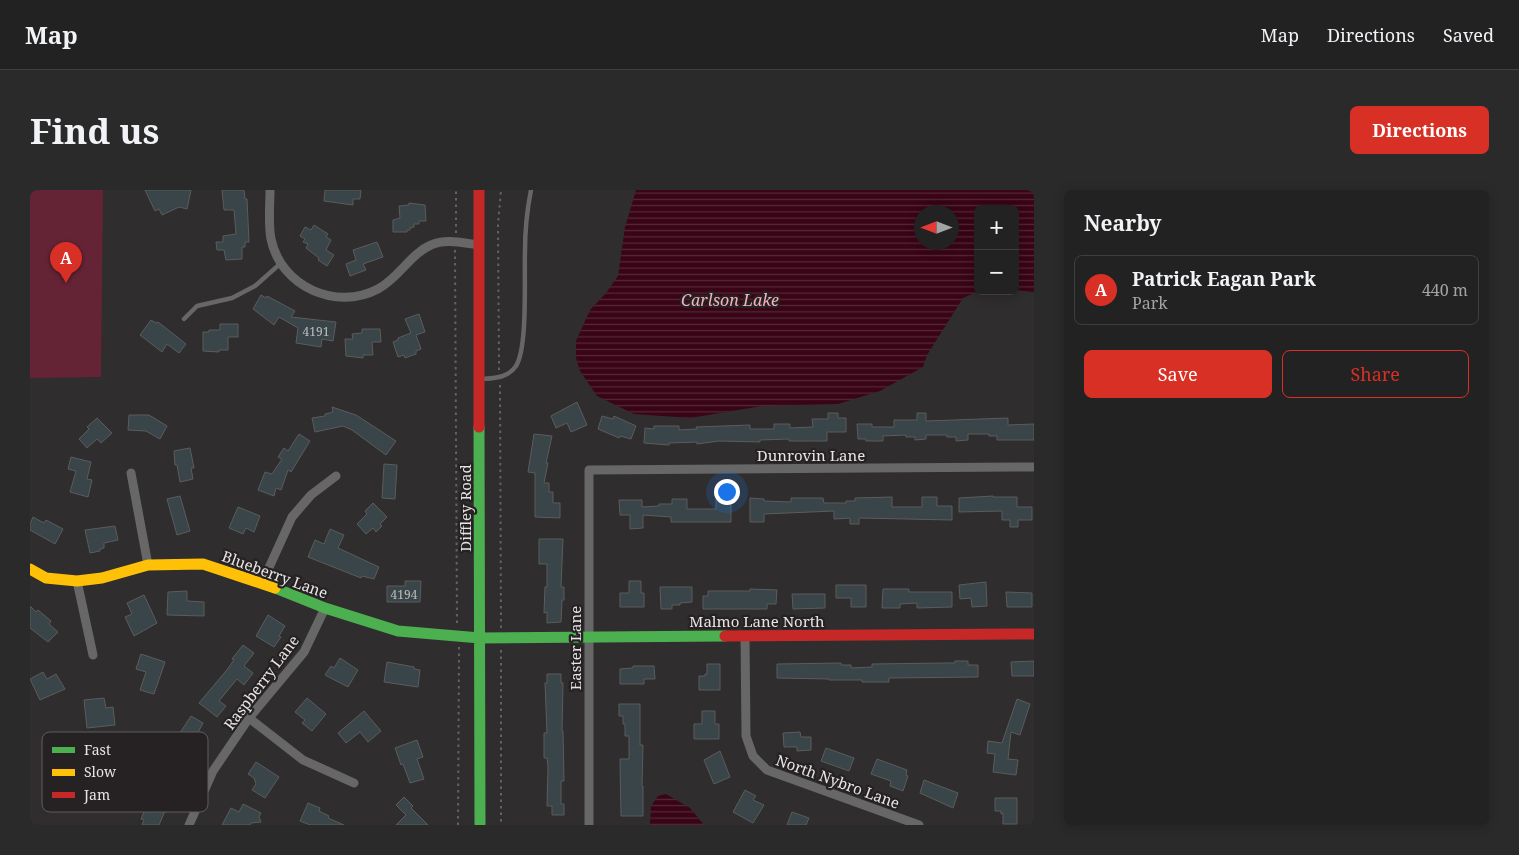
<!DOCTYPE html>
<html lang="en">
<head>
<meta charset="utf-8">
<style>
	:root { --surface:#232222; --page:#2b2a2a; --text:#f1f3f6; --muted:#a3a4a5; --line:#403f40; --accent:#d93025 }
	body { margin:0; font-family:"Noto Serif",serif; background:var(--page); color:var(--text) }
	.controls { position:absolute; right:15px; top:15px; display:grid; overflow:hidden; border-radius:8px; box-shadow:0 2px 12px #0003 }
	.controls button { width:45px; height:45px; display:grid; place-items:center; padding:0; border:0; border-bottom:1px solid var(--line); background:var(--surface); color:var(--text); font:25px sans-serif }
	.compass { position:absolute; left:884px; top:15px; width:45px; height:45px; border-radius:50%; background:var(--surface); box-shadow:0 2px 12px #0003; rotate:270deg }
	.you { position:absolute; left:696px; top:301px; width:18px; height:18px; margin:-12px; border:4px solid #fff; border-radius:50%; background:#1a73e8; box-shadow:0 0 0 8px #1a73e833 }
	.badge { display:grid; place-items:center; width:32px; height:32px; border-radius:50%; background:var(--accent); color:#fff; font-size:16px; font-weight:700 }
	.pin { position:absolute; translate:-50% -41px; filter:drop-shadow(0 1px 2px #0008) }
	.pin::after { content:''; position:absolute; top:26px; width:18px; height:15px; background:inherit; clip-path:polygon(0 0,100% 0,50% 100%) }
	.list { margin:0; padding:0; list-style:none }
	h2 { display:flex; justify-content:space-between; align-items:center; height:65px; margin:0; padding:0 20px; font-size:21px }
	h2 small { font-size:16px; font-weight:400; color:var(--muted) }
	.list li { display:grid; grid-template-columns:32px 1fr auto; gap:15px; align-items:center; box-sizing:border-box; height:70px; margin:0 10px 10px; padding:0 10px; border:1px solid var(--line); border-radius:8px }
	.list b { display:block; font-size:19px; white-space:nowrap }
	.list p { margin:0; font-size:16px; white-space:nowrap; color:var(--muted) }
	.list em { font-size:16px; font-style:normal; color:var(--muted) }
	.actions { display:flex; gap:10px; padding:15px 20px }
	.actions a { flex:1; padding:11px 0; border:1px solid var(--accent); border-radius:8px; text-align:center; font-size:18px; color:var(--accent) }
	.actions .main { background:var(--accent); color:#fff }
	.map { position:relative; flex:none; width:1004px; height:635px; overflow:hidden; border-radius:8px }
	header { display:flex; align-items:center; gap:30px; box-sizing:border-box; height:70px; padding:0 25px; background:var(--surface); border-bottom:1px solid var(--line) }
	header strong { font-size:24px }
	nav { display:flex; gap:28px; margin-inline-start:auto; font-size:18px }
	.intro { display:flex; align-items:center; justify-content:space-between; box-sizing:border-box; height:120px; padding:0 30px }
	h1 { margin:0; font-size:35px }
	.button { padding:12px 22px; border-radius:8px; background:var(--accent); color:#fff; font-size:18px; font-weight:700 }
	main { display:flex; gap:30px; padding:0 30px }
	aside { flex:1; background:var(--surface); border-radius:8px; box-shadow:0 2px 12px #0003 }
	.map>svg:first-child { display:block }
	.park { fill:#642436 }
	.water { fill:url(#water-rules); fill-rule:evenodd }
	.building { fill:#394548; stroke:#5c5c5d }
	.lines { fill:none; stroke-linecap:round; stroke-linejoin:round }
	.path { stroke:#646364; stroke-width:2; stroke-dasharray:2.5 4; stroke-linecap:butt }
	.lane { stroke:#676767; stroke-width:4.5 }
	.street { stroke:#676767; stroke-width:9 }
	.fast { stroke:#4caf50; stroke-width:11 }
	.slow { stroke:#ffc107; stroke-width:11 }
	.jam { stroke:#c62828; stroke-width:11 }
	.labels { text-anchor:middle; dominant-baseline:central; stroke-width:4.5; stroke-linejoin:round; paint-order:stroke }
	.number-label { font-size:12px; fill:#bcbcbe }
	.street-label { font-size:15px; fill:#e7e4e5; stroke:#262223 }
	.water-label { font-size:16px; font-style:italic; fill:#f8b1be; stroke:#262223 }
	.key { fill:#262223; stroke:#605c5d; stroke-width:1 }
	.key-label { font-size:14px; fill:#e7e4e5 }
</style>
</head>
<body>
<header>
<strong>Map</strong>
<nav><a>Map</a><a>Directions</a><a>Saved</a></nav>
</header>
<div class="intro"><h1>Find us</h1><a class="button">Directions</a></div>
<main>
<div class="map">
<svg width="1004" height="635" viewBox="0 0 1004 635">
	<defs>
		<pattern id="water-rules" width="6" height="5" patternUnits="userSpaceOnUse" patternTransform="scale(1.25)"><rect width="6" height="5" fill="#380416"/><path d="M0 2.5h6" fill="none" stroke="#552838"/></pattern>
	</defs>
	<rect width="100%" height="100%" fill="#2f2d2e"/>
	<path class="park" d="M0 0H73L71 187 0 188Z"/>
	<path class="water" d="M606 0H1004V102L985 100V19H948L949 101 933 108 897 165 893 177 850 201 808 214 732 216 660 228 604 224 567 206 550 181 546 168V151L560 120 576 103 588 86 595 37ZM892 22H922V52H892Z
		M636 604 660 618 674 635H620L621 616 628 606Z"/>
	<path class="building" d="M115 0H161L157 19 149 17 132 25 129 19 125 21Z
		M192 0H214L215 9H217L219 52H215V57H212V69L196 70 194 60H187L186 52H193V46L206 44 204 20H194Z
		M295 0H331L330 9H323V15L294 11Z
		M379 13 395 15 396 31H389V34H384V37L380 38V40H377V42H363V30L370 28 369 16 379 15Z
		M284 35 298 44 296 47 301 50 296 60 304 65 297 76 288 70 289 68 276 58 278 54 273 52 275 49 270 46 275 37 281 40Z
		M347 52 353 67 333 74 336 80 320 86 316 74 326 70 323 60Z
		M231 105 236 108 237 106 265 121 261 127 306 132 303 151 292 149 291 157 266 153 268 138 249 127 244 135 223 119Z
		M389 124 395 142 386 145 391 159 386 161V164L375 168 374 165 368 167 363 152 368 150V148L381 143 375 129Z
		M121 130 126 133 128 132 156 154 149 163 137 154 132 162 110 145Z
		M190 134H208V147H198V160H189V162L173 161V142H179V140H190Z
		M332 139H350L351 152H342L343 165H333V168L316 166 315 149H323L322 144 332 143Z
		M547 212 557 235 541 242 537 233 526 238 521 226Z
		M302 217 326 225 366 251 356 265 322 240 313 236 285 242 282 228 295 226V224L303 222Z
		M798 223H808V228H816V242H797V251H759V249L730 250V252L689 251 667 254V252L639 253V255L614 253 615 238 624 239V236H649V240L667 239 666 237 720 235V239H744V234H760V238L783 237 782 229H798Z
		M887 223H896V231L978 228V235L1004 234V250H967V246H959V244H938V250L926 251V247H917V245H896V249L885 250V247H876V245L853 246V251H836V249H828L827 234H842V237H864V230H887Z
		M99 225H119L137 236 130 249 116 241 98 240Z
		M572 226 583 229 584 226 606 236 601 249 590 246 589 248 568 239Z
		M67 228 82 243 71 253 67 249 57 258 49 249 59 239 57 237Z
		M269 244 280 251 261 282 258 280 251 300 246 298 244 306 228 300 235 282 242 284 252 269 248 267 254 258 258 261Z
		M504 244 522 246 516 273H518L514 293H519V302H523V313H530V328L505 327V283L498 282Z
		M160 258 164 278H161L163 289 150 292 147 275H145L144 261Z
		M41 267 61 272 57 289 62 290 58 307 40 302 46 281 38 279Z
		M354 274 367 275 365 309 352 308Z
		M150 306 160 341 147 345 137 309Z
		M963 306V307H987V317H1002V330H988V337H980V330H972V321L929 322V308Z
		M862 307V317H892V307H907V316H922V330L829 328V334H820V328L804 329V321L734 324V332H720V308L734 309V311L761 312V308H793L794 313H816V311H825V308Z
		M701 308V332H641V327L613 325V338L600 339V325H590L589 310H612V317L629 316V314H642V309H657V319H686V309Z
		M343 313 357 327 350 334 352 336 346 342 343 338 336 344 327 334 337 324 335 321Z
		M208 317 230 326 224 342 216 338 213 344 199 338Z
		M3 327 14 333 16 330 33 339 25 354 0 340V334Z
		M85 336 88 350 74 353V358L70 359V361L60 363 55 340Z
		M300 339 314 345 308 358 349 377 344 389 332 386 331 388 278 367 285 350 294 354Z
		M509 349H533L531 397H534V410H532L531 432 517 433V422L514 423 515 397H517V374H509Z
		M375 391H391L390 412H357V396H375Z
		M599 391H611V403H614V417H590V403H599Z
		M956 392 957 416 942 417 941 408 930 409 929 395Z
		M806 395H836V417H821V408H806Z
		M630 397H662V412L650 413V415H642V419H631Z
		M720 399 747 400 746 414H737V419H673V406H678V401H720Z
		M853 399H879V402H922V417L887 418V413L870 414V418H852Z
		M157 401V411L174 412V426L137 425 138 402Z
		M976 402 1002 403V417H977Z
		M762 404H795V418L763 419Z
		M114 405 127 433 104 446 95 427 102 424 97 413Z
		M0 416 6 422 8 420 21 431 19 434 28 442 18 452 0 438Z
		M238 425 255 436 249 446 251 447 244 457 226 446Z
		M213 455 224 463 214 476 223 483 214 495 207 489 189 511 196 516 187 527 169 513 196 481 204 470 202 469Z
		M111 464 135 472 124 504 110 500 116 482 106 479Z
		M310 468 328 480 318 497 295 485 301 476 304 478Z
		M925 471H938V475H948V487L859 488V492H832V490H799V489L747 488V474L811 473V475H821V478L842 477V474L915 473H925Z
		M1004 471V486H982L981 472Z
		M357 472 384 477V479L390 480 388 497 354 492Z
		M677 474H690V500H669V486H675V484H677Z
		M603 476H624L625 489H614V494H590V479L603 478Z
		M13 482 17 489 26 484 35 499 10 510 0 489Z
		M517 484H531V493H533L532 541H533L534 591H531V614H534V625H522V616H517L518 577 517 568H514V543H517L515 493H517Z
		M74 508 76 518 83 517 85 535 57 538 54 510Z
		M277 508 296 524 282 541 272 533 275 530 265 522Z
		M987 509 1000 514 990 545 981 542 978 569 988 570 986 585 963 582 965 564 957 563 958 551 972 553Z
		M589 514H610V555H613L612 596H613V626H591L590 569H599V546H595V534H593V526H589Z
		M334 521 351 541 338 552 330 542 316 553 308 543Z
		M672 521H685V534H689V549H664V534H672Z
		M161 526 173 533 164 550 169 553 140 609 129 635H112L114 630 111 629 116 617 118 618 122 613 149 559 142 555Z
		M770 542 771 547H781V560L767 561V557H754L753 543Z
		M387 550 393 567 387 569 394 589 380 593 373 574 371 575 365 558Z
		M796 558 824 568 819 581 791 571Z
		M690 561 700 587 684 594 674 570Z
		M847 569 877 580 876 585 878 586 873 601 860 596 861 591 841 584Z
		M226 572 249 587 235 608 222 600 226 594 224 588 218 584Z
		M894 590 928 603 923 618 890 603Z
		M715 600 726 606 723 610 734 615 723 633 703 622Z
		M374 607 383 616 381 618 398 635H366L376 625 366 615Z
		M965 608H987V634H973V623L971 624V621H965Z
		M278 613 290 618 289 621 299 626 298 628 314 635H280L270 631Z
		M213 614 231 623 229 627 231 632 221 633 220 635H192L201 618 209 622Z
		M762 622 779 628 776 635H757Z"/>
	<g class="lines">
		<path class="path" d="M426 43V0
			M425 60 427 435
			M469 180 468 34 471 0
			M470 195 471 438
			M471 460V635
			M428 635 429 457"/>
		<path class="lane" d="M154 129 167 116 202 108 225 96 251 73
			M452 189C465 188 478 188 486 176 498 157 494 87 495 61 495 41 497 20 501 0"/>
		<path class="street" d="M240 0C240 16 238 34 241 49 251 97 306 121 348 99 369 88 380 64 401 55 416 48 433 53 449 55
			M101 283 118 375
			M47 391 63 465
			M232 393 262 327 281 305 306 286
			M715 446 716 546 723 566 737 580 889 635
			M219 528 273 570 324 593
			M159 635 183 581 219 528 274 462 295 418
			M559 635V280L1004 277"/>
		<path class="fast" d="M449 237 450 635
			M245 398 295 418 368 441 450 448 695 446"/>
		<path class="slow" d="M0 379 16 388 47 391 72 388 118 375 173 374 245 398"/>
		<path class="jam" d="M449 0V237
			M695 446 1004 444"/>
	</g>
	<g class="labels">
		<g class="number-label">
			<text x="286" y="141">4191</text>
			<text x="374" y="404">4194</text>
		</g>
		<g class="street-label">
			<text x="781" y="265">Dunrovin Lane</text>
			<text transform="translate(435 318) rotate(-90)">Diffley Road</text>
			<text transform="translate(245 384) rotate(20)">Blueberry Lane</text>
			<text x="727" y="431">Malmo Lane North</text>
			<text transform="translate(545 458) rotate(-90)">Easter Lane</text>
			<text transform="translate(231 492) rotate(-53)">Raspberry Lane</text>
			<text transform="translate(808 591) rotate(20)">North Nybro Lane</text>
		</g>
		<g class="water-label">
			<text x="700" y="110">Carlson Lake</text>
		</g>
	</g>
	<rect x="12" y="542" width="166" height="80" rx="8" class="key"/>
	<rect x="22" y="557" width="23" height="6" fill="#4caf50"/>
	<rect x="22" y="579" width="23" height="7" fill="#ffc107"/>
	<rect x="22" y="602" width="23" height="6" fill="#c62828"/>
	<g class="key-label">
		<text x="54" y="565">Fast</text>
		<text x="54" y="587">Slow</text>
		<text x="54" y="610">Jam</text>
	</g>
</svg>
<div class="controls">
<button>+</button>
<button>−</button>
</div>
<svg class="compass" viewBox="-18 -18 36 36"><path d="M0-13l5 13h-10z" fill="#e53935"/><path d="M0 13l5-13h-10z" fill="#a3a4a5"/></svg>
<div class="you"></div>
<div class="pin badge" style="left:36px;top:93px">A</div>
</div>
<aside>
<h2>Nearby<small></small></h2>
<ul class="list">
<li><span class="badge">A</span><div><b>Patrick Eagan Park</b><p>Park</p></div><em>440 m</em></li>
</ul>
<div class="actions"><a class="main">Save</a><a>Share</a></div>
</aside>
</main>
</body>
</html>
